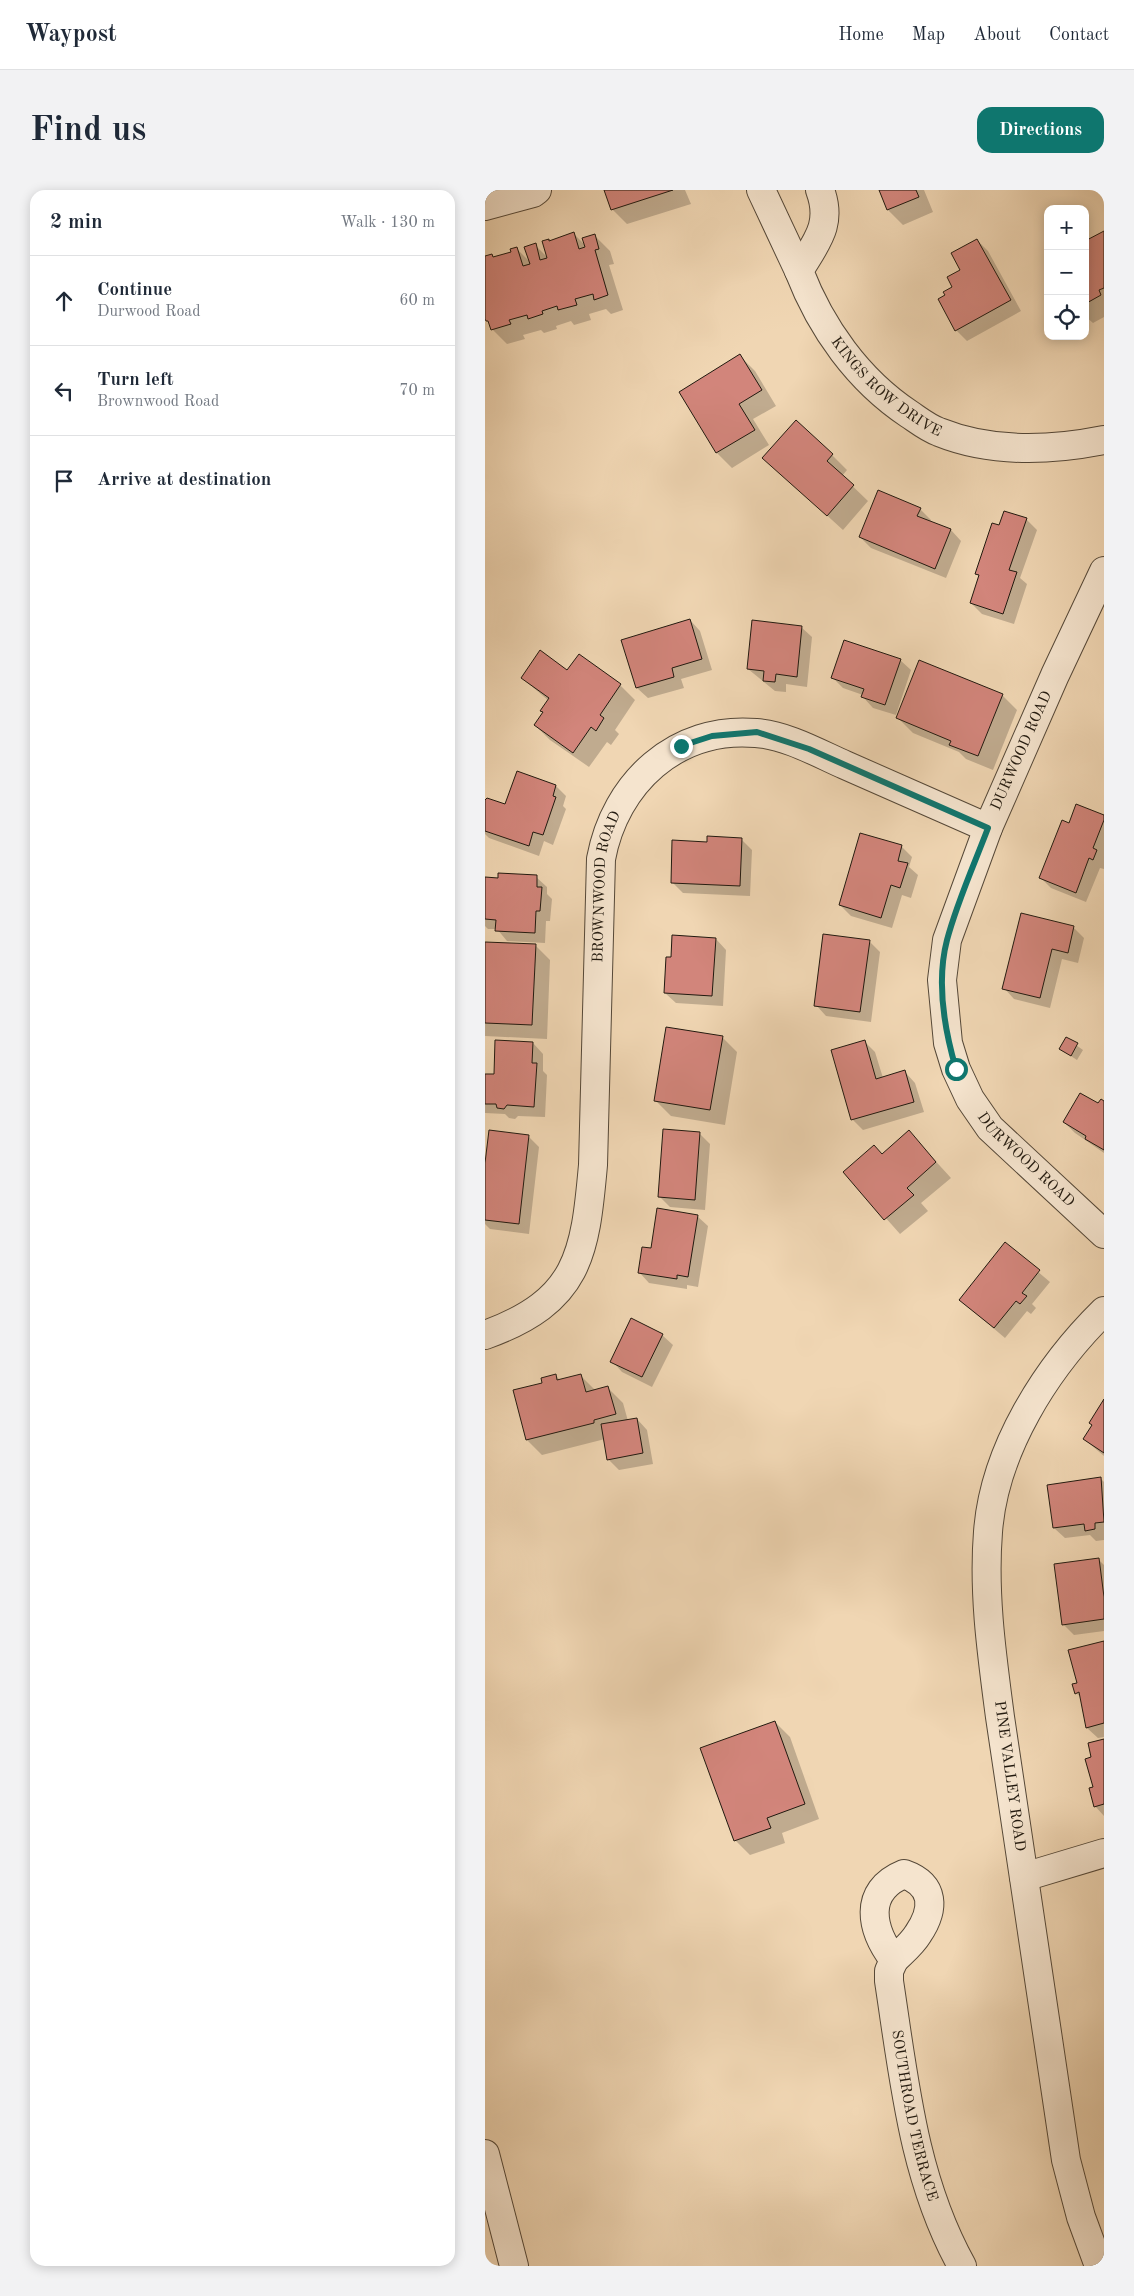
<!DOCTYPE html>
<html lang="en">
<head>
<meta charset="utf-8">
<style>
	:root { --surface:#fff; --page:#f2f2f3; --text:#1f2937; --muted:#747a83; --line:#e0e1e3; --accent:#0f766e }
	body { margin:0; font-family:"Old Standard TT",serif; background:var(--page); color:var(--text) }
	.controls { position:absolute; right:15px; top:15px; display:grid; overflow:hidden; border-radius:10px; box-shadow:0 2px 12px #0003 }
	.controls button { width:45px; height:45px; display:grid; place-items:center; padding:0; border:0; border-bottom:1px solid var(--line); background:var(--surface); color:var(--text); font:25px sans-serif }
	.stop { position:absolute; width:15px; height:15px; margin:-11px; border:4px solid #0f766e; border-radius:50%; background:#fff }
	.stop.end { background:#0f766e; border-color:#fff; box-shadow:0 1px 5px #0008 }
	.list { margin:0; padding:0; list-style:none }
	h2 { display:flex; justify-content:space-between; align-items:center; height:65px; margin:0; padding:0 20px; font-size:21px }
	h2 small { font-size:16px; font-weight:400; color:var(--muted) }
	.list li { display:grid; grid-template-columns:32px 1fr auto; gap:15px; align-items:center; box-sizing:border-box; height:90px; padding:0 20px; border-top:1px solid var(--line) }
	.list b { display:block; font-size:19px; white-space:nowrap }
	.list p { margin:0; font-size:16px; white-space:nowrap; color:var(--muted) }
	.list em { font-size:16px; font-style:normal; color:var(--muted) }
	.icon { flex:none; width:28px; height:28px; fill:none; stroke:currentColor; stroke-width:2; stroke-linecap:round; stroke-linejoin:round }
	.map { position:relative; flex:none; width:619px; height:2076px; overflow:hidden; border-radius:15px }
	header { display:flex; align-items:center; gap:30px; box-sizing:border-box; height:70px; padding:0 25px; background:var(--surface); border-bottom:1px solid var(--line) }
	header strong { font-size:24px }
	nav { display:flex; gap:28px; margin-inline-start:auto; font-size:18px }
	.intro { display:flex; align-items:center; justify-content:space-between; box-sizing:border-box; height:120px; padding:0 30px }
	h1 { margin:0; font-size:35px }
	.button { padding:12px 22px; border-radius:15px; background:var(--accent); color:#fff; font-size:18px; font-weight:700 }
	main { display:flex; gap:30px; padding:0 30px }
	aside { flex:1; background:var(--surface); border-radius:15px; box-shadow:0 2px 12px #0003 }
	.map>svg:first-child { display:block }
	.shadow { fill:#0003 }
	.building { fill:#d2857b; stroke:#21190f }
	.lines { fill:none; stroke-linecap:round; stroke-linejoin:round }
	.minor-casing { stroke:#554838; stroke-width:30 }
	.minor { stroke:#f5e4ce; stroke-width:28 }
	.route { stroke:#0f766e; stroke-width:6 }
	.labels { text-anchor:middle; dominant-baseline:central; stroke-width:4; stroke-linejoin:round; paint-order:stroke }
	.street-label { font-size:15px; fill:#21190f; stroke:#f5e4ce }
</style>
</head>
<body>
<header>
<strong>Waypost</strong>
<nav><a>Home</a><a>Map</a><a>About</a><a>Contact</a></nav>
</header>
<div class="intro"><h1>Find us</h1><a class="button">Directions</a></div>
<main>
<aside>
<h2>2 min<small>Walk · 130 m</small></h2>
<ul class="list">
<li><svg class="icon" aria-label="ahead" viewBox="0 0 24 24"><path d="M12 20V5M6 11l6-6 6 6"/></svg><div><b>Continue</b><p>Durwood Road</p></div><em>60 m</em></li>
<li><svg class="icon" aria-label="left" viewBox="0 0 24 24"><path d="M17 20v-9H6M10 6l-5 5 5 5"/></svg><div><b>Turn left</b><p>Brownwood Road</p></div><em>70 m</em></li>
<li><svg class="icon" aria-label="arrive" viewBox="0 0 24 24"><path d="M6 21V4h12l-3 4 3 4H6"/></svg><div><b>Arrive at destination</b></div></li>
</ul>
</aside>
<div class="map">
<svg width="619" height="2076" viewBox="0 0 619 2076">
	<rect width="100%" height="100%" fill="#f0d6b3"/>
	<filter id="stains"><feTurbulence type="fractalNoise" baseFrequency=".004" numOctaves="4"/><feColorMatrix values="0 0 0 0 .2 0 0 0 0 .09 0 0 0 0 .02 0 0 0 .5 -.17"/></filter>
	<radialGradient id="worn" r=".72"><stop offset=".6" stop-color="#630" stop-opacity="0"/><stop offset="1" stop-color="#630" stop-opacity=".3"/></radialGradient>
	<path class="shadow" d="M121 0H200L206 14 142 34 127 19Z
		M395 0H439L448 22 418 35 403 20Z
		M619 42V127L608 133 600 126V67L604 65 600 53Z
		M89 44 101 56 110 46 125 61 129 74 124 75 138 120 126 124 121 119 104 124 106 130 89 135 86 131 71 136 72 139 59 143 56 140 38 145 40 149 22 154 7 139 0 125V68H9L28 63 32 59 46 73 50 55 63 68 65 52Z
		M492 50 503 61 536 121 482 151 471 140 469 97Z
		M255 166 270 181 291 216 268 229 284 255 247 278 232 263Z
		M347 265 362 280 357 286 383 311 358 340 279 268Z
		M435 319 446 330 445 332 466 340 476 351 461 388 386 358 375 347Z
		M541 329 552 340 535 388 542 394 529 434 497 424 486 413 495 387 492 383 515 337Z
		M205 430 215 441 227 480 196 489 199 498 163 508 152 498 138 450Z
		M316 437 327 447 322 497 301 494V502L290 501 263 479Z
		M94 466 135 495 150 510 130 540 134 544 126 555 122 552 104 577 65 550 50 535 64 511 37 488 83 481Z
		M415 470 426 480 411 525 388 518 378 507V505L358 498 347 487Z
		M517 505 532 520 508 580 481 569 474 562 428 543 413 528Z
		M33 582 71 596 81 606 78 616 81 619 68 655 59 651 54 666 4 648 0 644V611L21 616Z
		M592 616 619 627V679L615 678 601 712 566 698 555 687 584 635Z
		M256 649 267 660 265 706 198 703 187 692 223 653Z
		M416 656 427 667 424 677 433 685 426 708 417 705 407 738 366 726 355 715Z
		M51 687 62 697V704L67 709 65 731H61L60 753 22 751 12 739H3L0 736V689Z
		M588 737 599 748 593 773 577 769 565 818 529 809 519 798Z
		M231 749 241 760 238 816 191 813 180 803 187 768Z
		M384 751 395 762 386 832 341 826 331 815Z
		M0 753 50 755 65 770 62 849 0 846Z
		M237 847 252 862 240 935 186 926 171 911Z
		M581 848 598 860 592 870 575 859Z
		M379 851 390 862 398 888 420 882 430 893 439 922 378 940 368 930 347 860Z
		M48 853 58 864V881L62 885 60 927 33 926 30 929 24 928 20 924 0 923V885H10Z
		M616 911 619 912V963L590 943 579 932 613 915Z
		M424 942 466 988 436 1013 443 1021 415 1044 360 982 397 965Z
		M214 943 225 954 220 1020 185 1017 174 1006Z
		M44 947 54 957 44 1044 5 1039 0 1034V975Z
		M212 1026 223 1036 213 1097 202 1095V1099L164 1093 154 1082 167 1059Z
		M520 1054 565 1092 547 1114 551 1118 546 1124 542 1121 520 1148 475 1110Z
		M177 1145 188 1155 167 1197 137 1182 127 1171Z
		M70 1185 76 1191 95 1185 111 1201 123 1198 138 1213 143 1231 152 1229 162 1240 168 1274 134 1280 123 1269 120 1249 57 1265 42 1250 59 1194Z
		M619 1212V1266L599 1249 608 1236 605 1233Z
		M615 1288 619 1292V1350L611 1351 605 1345 580 1348 569 1338Z
		M613 1369 619 1375V1441L589 1445 578 1434Z
		M619 1452V1547L613 1548 602 1538 597 1508 591 1503 594 1494 585 1461Z
		M290 1532 305 1547 334 1629 297 1643 300 1653 265 1665 250 1650Z
		M619 1550V1626L610 1616 608 1568 604 1554Z"/>
	<path class="building" d="M119 0H188L126 20Z
		M394 0H431L434 7 402 20Z
		M619 41V98L614 100 616 105 600 114V65L603 64 600 51Z
		M89 42 94 59 100 57 97 48 110 44 114 59 110 60 123 105 109 110 108 104 90 109 92 115 73 120 72 116 57 121 58 124 43 129 42 125 24 130 26 134 6 140 3 131H1L0 129V66L7 64 8 67 26 62 25 59 32 57 38 76 45 74 39 57 51 53 55 70 62 68 57 51 64 49V51Z
		M492 49 526 110 470 141 453 109 460 105 458 102 467 97 462 87 475 80 466 63Z
		M255 164 277 200 254 214 270 240 231 263 194 202Z
		M311 230 348 264 342 271 369 295 342 326 277 268Z
		M393 300 436 318 432 326 466 339 450 379 374 347Z
		M519 321 542 328 524 380 532 382 518 424 485 413 494 385 490 384 507 333 514 335Z
		M205 429 217 469 187 478 189 487 151 498 136 450Z
		M267 430 317 436 312 487 291 484 290 492 278 491 279 481 262 479Z
		M359 450 416 469 400 515 376 507 379 499 346 488Z
		M55 460 82 480 94 464 136 494 115 525 119 528 111 541 106 537 88 563 49 535 58 522 55 521 64 508 36 488Z
		M434 470 518 504 493 566 464 555 466 551 411 528Z
		M32 581 71 595 68 606 71 607 58 645 48 642 44 656 0 641V610L2 608 20 614Z
		M591 614 619 625V630L608 658 612 660 608 670 604 668 591 703 554 688 577 630 584 633Z
		M375 643 417 655 413 671 423 673 415 698 406 695 396 728 354 715Z
		M222 646 257 648 255 696 186 693 187 650 222 652Z
		M13 683 52 685V697H57L55 721H51L50 743 10 741 11 730 0 729V687L13 688Z
		M536 723 589 736 583 763 567 759 555 808 517 799Z
		M338 744 385 750 375 822 329 816Z
		M187 745 231 748 227 806 179 803 181 767H186Z
		M0 752 51 754 47 835 0 833Z
		M181 837 238 846 225 920 169 911Z
		M581 847 593 853 586 866 574 859Z
		M10 850 48 852 47 873H52L49 917 22 915 19 919 12 918 11 914H0V884H9Z
		M380 850 391 889 420 880 429 912 366 930 346 860Z
		M595 903 613 913 616 909 619 911V960L600 949 601 946 578 932Z
		M178 939 215 942 210 1010 173 1007Z
		M4 940 44 945 34 1034 0 1030V973Z
		M424 940 451 972 422 998 429 1005 399 1030 358 982 389 955 397 964Z
		M172 1018 213 1025 203 1087 192 1085V1089L153 1083 157 1057 166 1058Z
		M520 1052 555 1080 537 1103 542 1106 535 1114 531 1111 509 1138 474 1110Z
		M146 1128 178 1144 157 1187 125 1172Z
		M71 1184 72 1190 96 1184 101 1202 123 1196 131 1224 109 1230V1233L41 1250 28 1200 57 1193 56 1188Z
		M619 1209V1263L598 1249 607 1235 604 1233Z
		M152 1228 158 1263 122 1270 116 1234Z
		M616 1287 619 1332 610 1333V1339L600 1341 599 1334 568 1338 562 1295Z
		M614 1368 619 1407V1429L577 1435 569 1374Z
		M619 1451V1533L601 1538 594 1502 590 1504 587 1494 592 1493 583 1460Z
		M290 1531 320 1614 282 1628 286 1638 249 1651 215 1558Z
		M619 1549V1614L609 1617 604 1598 608 1597 600 1569 606 1567 603 1553Z"/>
	<g class="lines">
		<defs>
			<g id="minor">
				<path d="M276 0 314 81"/>
				<path id="s1" d="M335 0C348 35 331 52 314 81 336 138 373 190 424 224 433 230 443 238 454 242 506 263 564 261 619 250"/>
				<path d="M0 16 48 3 52 0"/>
				<path id="s2" d="M619 381 570 485 503 638 462 750 457 790 463 853 471 879 485 909 505 938 619 1044"/>
				<path id="s3" d="M0 1145C94 1111 100 1065 108 975L116 669C130 593 191 536 271 543 301 545 333 563 360 575 408 596 455 617 503 638"/>
				<path d="M419 1684C450 1695 450 1719 433 1744 427 1754 417 1762 409 1770 386 1740 377 1701 419 1684Z"/>
				<path d="M539 1687 619 1663"/>
				<path id="s4" d="M409 1770 404 1781V1791C419 1889 428 1988 477 2076"/>
				<path d="M0 1964 29 2076"/>
				<path d="M614 2076 596 2027 581 1970 515 1527C507 1466 498 1404 503 1342 509 1260 561 1178 619 1121"/>
			</g>
		</defs>
		<use href="#minor" class="minor-casing"/>
		<use href="#minor" class="minor"/>
	</g>
	<g class="lines">
		<path class="route" d="M196 556 227 546 272 542 324 559 503 638C489 675 472 712 462 750 451 792 459 838 471 879"/>
	</g>
	<g class="labels">
		<g class="street-label">
			<text stroke="none"><textPath href="#s1" startOffset="236">KINGS ROW DRIVE</textPath></text>
			<text transform="translate(537 561) rotate(-66)">DURWOOD ROAD</text>
			<text stroke="none"><textPath href="#s3" startOffset="498">BROWNWOOD ROAD</textPath></text>
			<text stroke="none"><textPath href="#s2" startOffset="648">DURWOOD ROAD</textPath></text>
			<text transform="translate(524 1586) rotate(82)">PINE VALLEY ROAD</text>
			<text stroke="none"><textPath href="#s4" startOffset="159">SOUTHROAD TERRACE</textPath></text>
		</g>
	</g>
	<rect width="100%" height="100%" filter="url(#stains)"/>
	<rect width="100%" height="100%" fill="url(#worn)"/>
</svg>
<div class="controls">
<button>+</button>
<button>−</button>
<button><svg class="icon" aria-label="locate" viewBox="0 0 24 24"><circle cx="12" cy="12" r="6"/><path d="M12 2v4M12 18v4M2 12h4M18 12h4"/></svg></button>
</div>
<div class="stop" style="left:471px;top:879px"></div>
<div class="stop end" style="left:196px;top:556px"></div>
</div>
</main>
</body>
</html>
